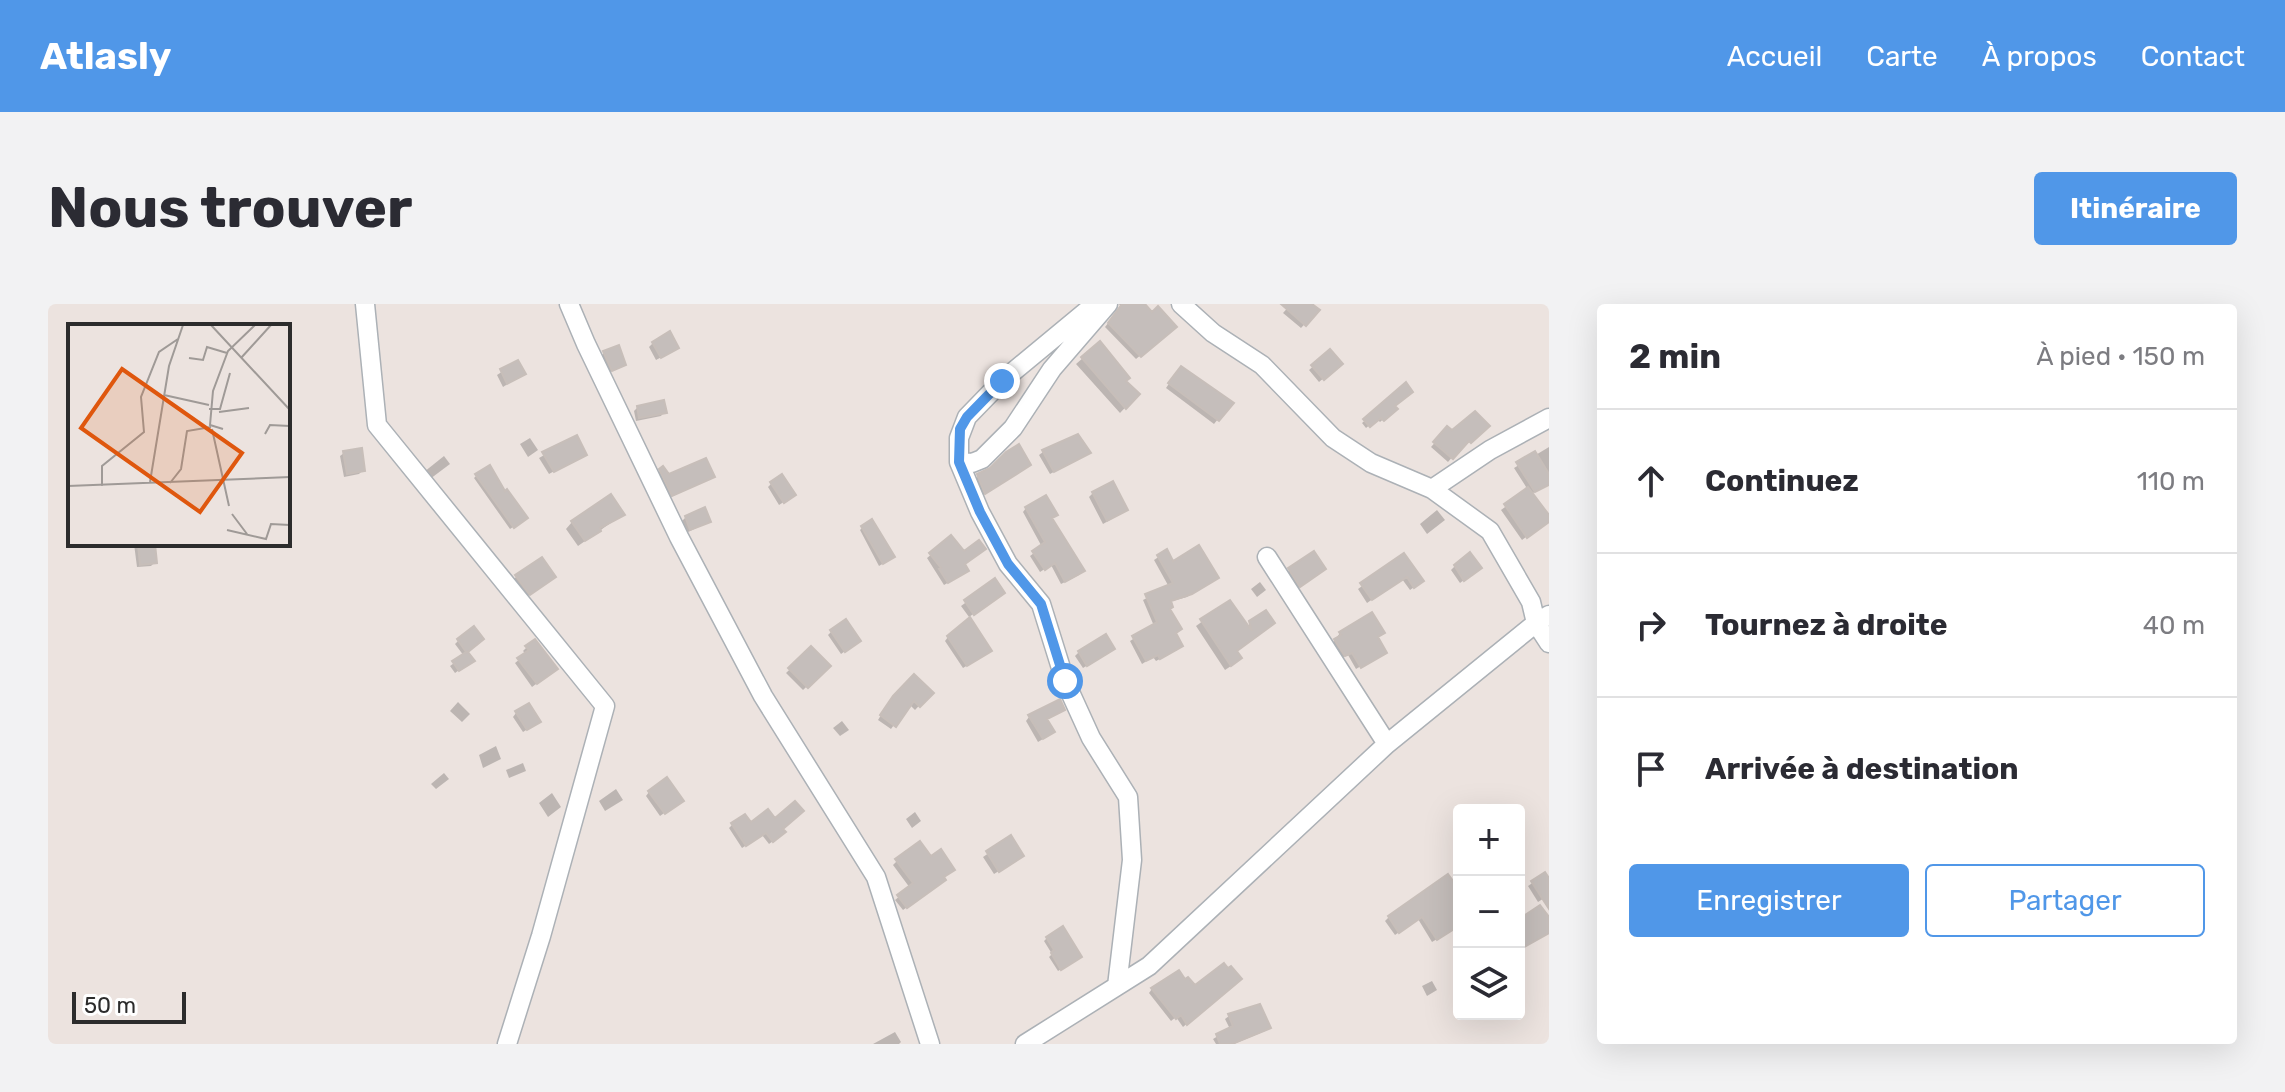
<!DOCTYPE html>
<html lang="fr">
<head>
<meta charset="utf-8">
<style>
	:root { --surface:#fff; --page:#f2f2f3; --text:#2b2b33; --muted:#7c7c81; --line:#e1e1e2; --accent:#5097e8 }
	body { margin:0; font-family:Rubik,sans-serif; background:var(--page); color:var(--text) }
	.controls { position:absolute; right:24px; bottom:24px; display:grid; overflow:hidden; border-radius:8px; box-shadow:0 8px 32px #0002 }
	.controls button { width:72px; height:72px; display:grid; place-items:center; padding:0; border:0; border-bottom:2px solid var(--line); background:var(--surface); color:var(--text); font:40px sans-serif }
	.scale { position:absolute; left:24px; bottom:20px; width:114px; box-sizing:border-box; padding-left:8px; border:4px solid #2c2c2c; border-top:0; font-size:22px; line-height:28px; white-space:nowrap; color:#2c2c2c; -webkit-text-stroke:6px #fff; paint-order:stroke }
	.stop { position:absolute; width:24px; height:24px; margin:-18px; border:6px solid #5097e8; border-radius:50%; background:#fff }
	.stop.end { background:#5097e8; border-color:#fff; box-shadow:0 2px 8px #0008 }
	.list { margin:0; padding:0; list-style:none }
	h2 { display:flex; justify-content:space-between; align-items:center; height:104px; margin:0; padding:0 32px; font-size:34px }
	h2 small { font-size:26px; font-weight:400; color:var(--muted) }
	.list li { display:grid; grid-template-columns:52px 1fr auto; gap:24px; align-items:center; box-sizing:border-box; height:144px; padding:0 32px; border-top:2px solid var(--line) }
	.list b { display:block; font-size:30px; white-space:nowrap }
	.list em { font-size:26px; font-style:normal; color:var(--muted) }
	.actions { display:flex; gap:16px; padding:24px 32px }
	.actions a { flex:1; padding:18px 0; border:2px solid var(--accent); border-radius:8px; text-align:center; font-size:28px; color:var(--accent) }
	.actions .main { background:var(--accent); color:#fff }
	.icon { flex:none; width:44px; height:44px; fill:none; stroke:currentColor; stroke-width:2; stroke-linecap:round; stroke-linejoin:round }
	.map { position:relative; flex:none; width:1501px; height:740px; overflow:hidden; border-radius:8px }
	header { display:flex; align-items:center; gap:48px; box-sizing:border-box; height:112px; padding:0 40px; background:var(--accent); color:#fff }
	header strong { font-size:38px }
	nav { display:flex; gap:44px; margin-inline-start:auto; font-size:28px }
	.intro { display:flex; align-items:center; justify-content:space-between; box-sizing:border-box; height:192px; padding:0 48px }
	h1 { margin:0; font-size:56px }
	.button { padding:20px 36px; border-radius:8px; background:var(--accent); color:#fff; font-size:28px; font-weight:700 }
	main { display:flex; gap:48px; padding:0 48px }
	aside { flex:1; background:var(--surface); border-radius:8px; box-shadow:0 8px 32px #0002 }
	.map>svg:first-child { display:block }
	.shadow { fill:#0003 }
	.building { fill:#c5bebb; stroke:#c7beb9; stroke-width:2 }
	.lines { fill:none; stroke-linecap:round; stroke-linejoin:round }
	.minor-casing { stroke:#acb1b6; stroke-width:21 }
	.minor { stroke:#fff; stroke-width:18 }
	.route { stroke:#5097e8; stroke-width:10 }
	.inset-road { fill:none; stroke:#9f9a97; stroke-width:2 }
	.view { fill:#df570e; fill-opacity:0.15; stroke:#df570e; stroke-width:4 }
	.inset-edge { fill:none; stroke:#2c2c2c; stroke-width:4 }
</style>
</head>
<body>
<header>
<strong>Atlasly</strong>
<nav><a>Accueil</a><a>Carte</a><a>À propos</a><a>Contact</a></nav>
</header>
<div class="intro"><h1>Nous trouver</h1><a class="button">Itinéraire</a></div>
<main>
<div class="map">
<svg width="1501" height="740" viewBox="0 0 1501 740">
	<rect width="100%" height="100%" fill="#ece3df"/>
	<path class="shadow" d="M1071 0H1094L1104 10 1126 23 1088 55 1057 23 1073 3Z
		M1243 0H1261L1269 7 1253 24 1235 9Z
		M605 39 625 47 608 56 601 43Z
		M1051 40 1076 77 1090 90 1072 109 1028 60Z
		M1282 48 1293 60 1271 78 1261 66Z
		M556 49 576 61 560 69 552 53Z
		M469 58 475 70 455 83 449 71Z
		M1129 68 1183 99 1166 120 1118 84Z
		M1358 81 1345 102 1347 105 1332 118 1329 115 1318 124 1314 119Z
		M590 103 616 108 613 112 588 117 586 107Z
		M1439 122 1418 141 1416 139 1400 158 1383 143 1399 125 1404 129Z
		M528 133 536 151 501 170 491 154Z
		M482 134 490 146 480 153 472 140Z
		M1501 143V181L1483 190 1501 216 1474 236 1453 206 1480 186 1466 164Z
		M995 148 1041 149 1002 170 991 151Z
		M296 149 315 166 311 170 296 173 292 152Z
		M396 152 402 160 382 175 376 168Z
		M615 165 620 172 664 173 623 193 610 169Z
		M977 165 933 192 926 175 943 166Z
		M429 171 474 217 462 225 426 174Z
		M724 179 742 194 731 201 720 183Z
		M1045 189 1074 209 1055 220 1041 193Z
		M978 204 1003 215 1035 267 1031 271 1013 280 1003 261 992 268 982 252 994 243 975 208Z
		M1389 206 1397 216 1379 230 1372 220Z
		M574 211 530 242 518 225 524 218Z
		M638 213 661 218 638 229 634 217Z
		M814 224 841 256 831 262 812 226Z
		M903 234 915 249V270L896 281 879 254Z
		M86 240H105L107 258 103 262 89 263Z
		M1118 248 1125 260 1165 277 1139 293 1121 298 1129 346 1108 357 1105 353 1094 360 1082 337 1106 322 1095 296 1121 283 1106 256Z
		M1355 252 1369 281 1362 286 1354 275 1319 299 1310 285Z
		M494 255 502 277 478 293 464 276Z
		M1407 262 1428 267 1412 279 1403 266Z
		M1242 266 1272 269 1248 285 1238 270Z
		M947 277 951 292 921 313 913 302Z
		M1212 278 1218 286 1209 293 1203 285Z
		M1181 298 1199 323 1203 319H1224L1187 348 1186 360 1177 366 1148 322Z
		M784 327 807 340 793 350 780 331Z
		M1292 329 1328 334 1335 349 1308 365 1300 351 1293 354 1284 340Z
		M900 333 938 350 915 364 897 337Z
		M410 337 430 338 417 348 424 357 407 369 402 362 416 352 407 340Z
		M479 343 503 369 484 383 467 359 478 350 475 347Z
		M763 345 780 362 755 386 738 369Z
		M1031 348H1061L1035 364 1027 352Z
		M883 389 867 406 861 400 843 425 830 416 841 398Z
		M410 398 422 410 414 418 402 407Z
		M1015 406 997 416 1000 432 990 438 978 417 981 413Z
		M468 409 486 421 475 428 465 413Z
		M794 417 801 426 792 432 785 424Z
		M448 442 453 455 435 464 431 451Z
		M475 459 478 467 461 474 458 466Z
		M396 469 401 475 388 485 383 480Z
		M568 485 575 496 557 507 551 497Z
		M601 488 629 500 612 512 598 492Z
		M504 489 513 503 500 513 491 499Z
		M867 508 873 517 864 524 858 515Z
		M684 521 732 525V532L721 540 714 531 694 544 681 524Z
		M963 534 970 555 946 570 935 553Z
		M849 557 894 574 892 580 855 606 847 596 862 584 845 561Z
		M1496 571 1501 578V591L1490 598 1480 582Z
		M1411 588V622L1384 638 1370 615 1347 631 1337 617 1341 613Z
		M999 634 1028 656 1010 667 1001 653 1004 650 996 637Z
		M1191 675 1135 723 1128 713 1123 717 1101 689 1104 685 1137 678 1147 684Z
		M1384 677 1389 686 1379 692 1374 682Z
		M1211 702 1221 723 1217 727 1186 740H1168L1165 735 1182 725 1177 715 1181 712Z
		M847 728 853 738 851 740H825Z"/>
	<path class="building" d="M1074 0H1097L1104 8 1110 2 1129 23 1093 53 1060 19Z
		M1233 0H1264L1272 6 1258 22Z
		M622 27 631 44 613 54 604 38Z
		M1052 37 1082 74 1078 77 1092 90 1078 105 1033 53Z
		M571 41 578 61 564 67 555 47Z
		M1282 45 1295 60 1276 76 1263 61Z
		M470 56 478 70 459 80 452 65Z
		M1133 62 1186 99 1171 117 1120 79Z
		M1358 78 1365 88 1347 102 1350 105 1336 117 1333 114 1322 123 1315 115Z
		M616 96 619 109 591 114 589 102Z
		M1427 107 1442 122 1423 139 1421 137 1405 155 1385 138 1399 122 1404 126Z
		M1030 130 1043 149 1006 168 994 146Z
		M529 131 539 151 506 168 494 148Z
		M971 140 983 161 937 190 929 170 942 164 958 148Z
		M314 144 317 167 299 170 295 147Z
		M1487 147 1501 170V181L1487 188 1468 158Z
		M658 154 667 173 624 192 611 165 615 162 621 170Z
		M442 161 457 187 459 185 480 214 466 224 427 170Z
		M734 170 748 191 736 199 722 178Z
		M1065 177 1080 206 1059 217 1044 188Z
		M1480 183 1501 211V218L1479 234 1456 200Z
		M563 190 577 211 552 224 553 227 537 237 523 217Z
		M998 191 1010 211 1004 214 1037 267 1017 278 1007 259 997 266 984 247 997 238 977 203Z
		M657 203 663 218 642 226 637 212Z
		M824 215 847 253 835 260 813 222Z
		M903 231 916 247 931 236 938 245 917 260 921 267 900 279 891 265 893 264 881 249Z
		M90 240H107L109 259 92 261Z
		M1151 241 1171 274 1144 290 1123 297 1125 303 1122 305 1134 325 1128 329 1135 342 1112 355 1110 351 1098 357 1084 332 1109 318 1097 290 1125 279 1109 251 1119 245 1125 257Z
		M1266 247 1278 265 1252 283 1240 264Z
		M1422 248 1434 264 1416 277 1406 261Z
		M1356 249 1376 277 1366 284 1359 273 1324 296 1312 279Z
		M494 253 508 273 482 291 467 271Z
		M947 274 957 289 926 311 916 296Z
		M1182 296 1204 327 1201 317 1218 306 1227 319 1189 347 1194 354 1183 362 1152 315Z
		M1324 308 1337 329 1330 333 1339 349 1313 364 1304 349 1297 352 1286 335 1293 331 1291 328Z
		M922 313 944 347 919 362 899 332Z
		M798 315 813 337 797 348 782 326Z
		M426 322 436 335 420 348 427 357 411 367 404 357 418 348 409 335Z
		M1058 330 1067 345 1039 362 1030 347Z
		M487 335 510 365 489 380 469 354 481 346 477 342Z
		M763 342 783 362 760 384 740 364Z
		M866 370 886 389 872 403 866 397 848 423 832 411 845 392Z
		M1012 395 1017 406 999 415 1007 428 995 435 980 411Z
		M481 399 493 418 479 426 467 407Z
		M619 473 636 497 617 510 600 487Z
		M747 497 756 507 735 525 738 528 725 538 718 529 698 542 683 519 697 510 703 518 720 505 727 514Z
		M963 531 976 552 951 568 938 547Z
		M872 537 883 552 893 545 907 566 896 573 898 576 859 604 849 591 865 579 847 555Z
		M1497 568 1501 574V605L1483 577Z
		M1400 570 1411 585V622L1389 636 1374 613 1351 629 1340 612Z
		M1492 601 1501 613V629L1471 646V615Z
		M1015 622 1034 653 1013 666 1003 649 1006 646 998 633Z
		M1176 659 1180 664 1183 662 1194 675 1139 721 1133 711 1128 715 1103 684 1131 666 1137 675 1140 673 1147 681Z
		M1212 700 1223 724 1184 740H1172L1168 730 1185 722 1180 710Z"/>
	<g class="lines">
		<defs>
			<path id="minor" d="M317 0 329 121 557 402 493 632 459 740
				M521 0 538 40 631 233 715 392 828 573 882 740
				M1047 0 954 77 919 113 911 134V158L932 208 960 260 993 300 1017 377 1043 434 1080 493 1084 556 1069 682
				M1133 0 1165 29 1214 61 1285 134 1323 159 1384 185 1442 227 1483 298 1488 319 1501 339
				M911 158 924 159 934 155 965 124 1004 65 1060 0
				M1384 185 1442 146 1501 114
				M1219 253 1339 440
				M977 740 1101 662 1339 440 1488 319 1501 311"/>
		</defs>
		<use href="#minor" class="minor-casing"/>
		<use href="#minor" class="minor"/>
	</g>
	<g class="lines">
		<path class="route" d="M954 77 919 113 912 125 911 158 932 208 960 260 993 300 1017 377"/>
	</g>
	<g transform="translate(20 20)">
		<rect width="222" height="222" fill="#ece3df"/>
		<path class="inset-road" d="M143 1 222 86M121 34 135 36 139 23 159 29M173 34 203 1M96 71 141 81M141 85H152L162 49M151 88 181 84M144 105 161 182M155 105 142 101 145 67 160 27 187 1M197 110 202 101 222 102M82 158 101 42 115 1M102 159 113 145 119 107 143 103M0 162 222 153M34 162V142L76 108 73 73 91 28 110 15M164 190 179 210M159 206 198 215 203 200 222 201"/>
		<path class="view" d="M54 45 174 129 132 188 13 104Z"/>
		<rect width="222" height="222" class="inset-edge"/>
	</g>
</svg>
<div class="controls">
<button>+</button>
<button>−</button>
<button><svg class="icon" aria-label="layers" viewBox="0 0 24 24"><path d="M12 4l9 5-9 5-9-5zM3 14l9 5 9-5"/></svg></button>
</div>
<div class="scale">50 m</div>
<div class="stop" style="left:1017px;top:377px"></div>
<div class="stop end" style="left:954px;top:77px"></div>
</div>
<aside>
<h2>2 min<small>À pied · 150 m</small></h2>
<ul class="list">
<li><svg class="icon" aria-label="ahead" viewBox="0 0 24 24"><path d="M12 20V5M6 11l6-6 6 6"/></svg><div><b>Continuez</b></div><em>110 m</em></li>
<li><svg class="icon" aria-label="right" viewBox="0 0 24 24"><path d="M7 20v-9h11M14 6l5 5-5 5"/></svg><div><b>Tournez à droite</b></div><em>40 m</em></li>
<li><svg class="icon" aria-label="arrive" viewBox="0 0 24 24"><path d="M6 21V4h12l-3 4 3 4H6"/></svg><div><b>Arrivée à destination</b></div></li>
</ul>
<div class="actions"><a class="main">Enregistrer</a><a>Partager</a></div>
</aside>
</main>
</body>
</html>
